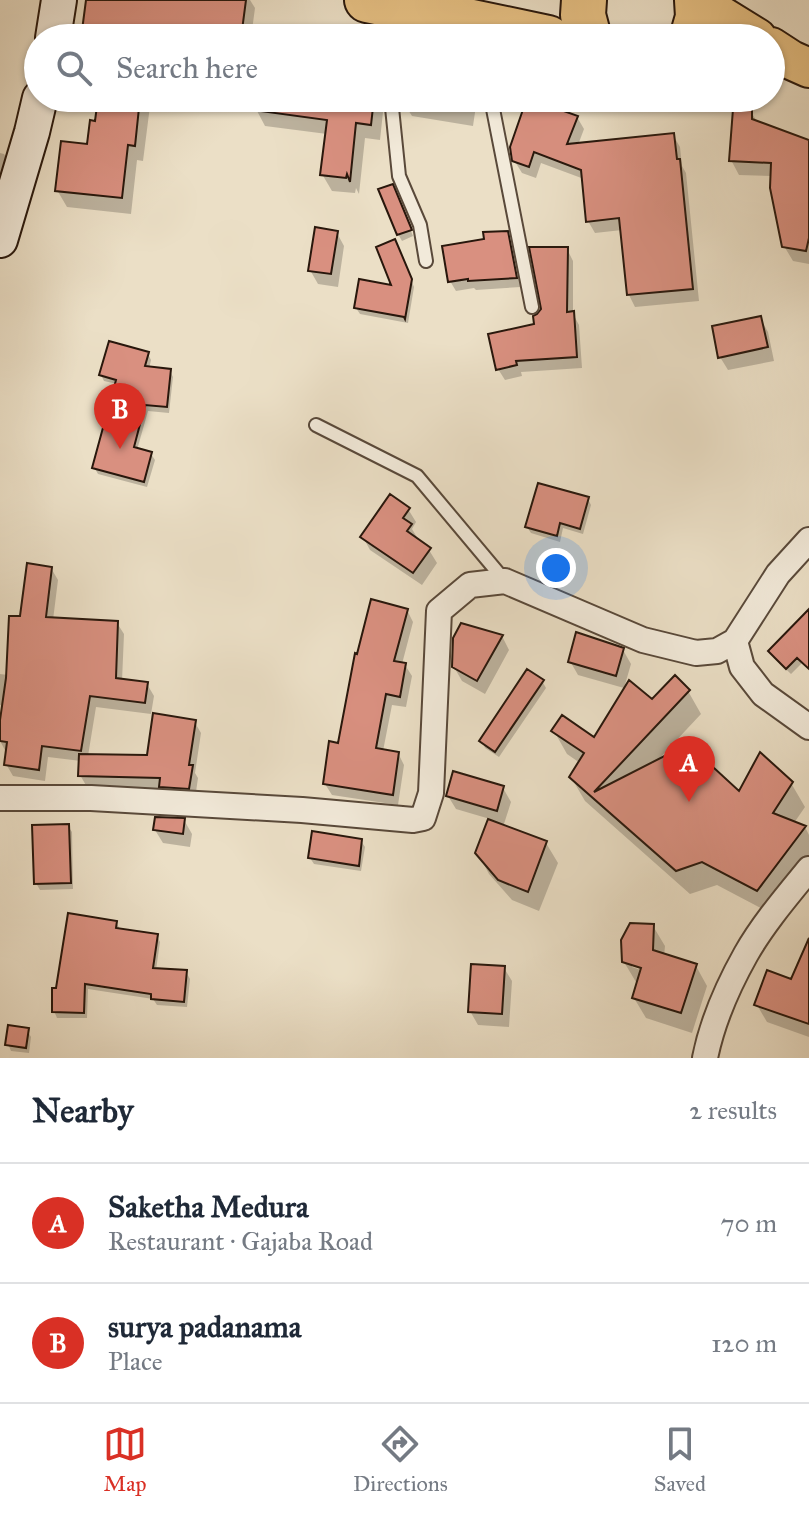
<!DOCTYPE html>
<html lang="en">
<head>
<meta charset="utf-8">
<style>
	:root { --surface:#fff; --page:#f2f2f3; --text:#1f2937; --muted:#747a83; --line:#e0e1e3; --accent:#d93025 }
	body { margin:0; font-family:"IM FELL Great Primer",serif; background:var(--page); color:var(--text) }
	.you { position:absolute; left:556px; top:568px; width:28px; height:28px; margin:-20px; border:6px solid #fff; border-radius:50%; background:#1a73e8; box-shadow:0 0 0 12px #1a73e833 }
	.badge { display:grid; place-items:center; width:52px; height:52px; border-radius:50%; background:var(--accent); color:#fff; font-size:26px; font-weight:700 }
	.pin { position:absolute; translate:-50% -66px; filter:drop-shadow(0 2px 4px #0008) }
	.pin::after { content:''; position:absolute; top:42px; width:28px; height:24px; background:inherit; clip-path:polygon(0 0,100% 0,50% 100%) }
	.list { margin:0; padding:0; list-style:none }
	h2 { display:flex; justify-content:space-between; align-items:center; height:104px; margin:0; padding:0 32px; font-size:34px }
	h2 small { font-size:26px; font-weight:400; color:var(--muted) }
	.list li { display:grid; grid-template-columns:52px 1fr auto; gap:24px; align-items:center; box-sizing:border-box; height:120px; padding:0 32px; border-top:2px solid var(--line) }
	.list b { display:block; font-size:30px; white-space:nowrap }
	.list p { margin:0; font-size:26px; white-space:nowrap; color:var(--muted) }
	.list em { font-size:26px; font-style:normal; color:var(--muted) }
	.icon { flex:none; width:44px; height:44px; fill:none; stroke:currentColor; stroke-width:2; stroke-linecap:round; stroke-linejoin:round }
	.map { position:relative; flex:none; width:809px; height:1058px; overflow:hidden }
	.search { position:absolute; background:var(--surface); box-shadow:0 2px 6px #0004; left:24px; right:24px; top:24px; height:88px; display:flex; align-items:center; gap:20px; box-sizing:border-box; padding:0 28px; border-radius:44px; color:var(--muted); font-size:30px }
	.sheet { height:344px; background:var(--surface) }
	nav { display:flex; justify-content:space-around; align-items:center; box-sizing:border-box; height:112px; border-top:2px solid var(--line); background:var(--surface); font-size:22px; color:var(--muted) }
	nav a { display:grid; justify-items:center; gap:4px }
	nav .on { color:var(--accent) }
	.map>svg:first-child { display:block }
	.shadow { fill:#0003; fill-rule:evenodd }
	.building { fill:#d99080; stroke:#28170c; stroke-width:2 }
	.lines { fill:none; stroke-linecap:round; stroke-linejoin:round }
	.lane-casing { stroke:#59493a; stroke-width:16 }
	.street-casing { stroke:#59493a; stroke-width:28 }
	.secondary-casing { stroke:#28170c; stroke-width:38 }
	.primary-casing { stroke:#28170c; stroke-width:42 }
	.highway-casing { stroke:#28170c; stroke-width:48 }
	.lane { stroke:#f2eada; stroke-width:12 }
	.street { stroke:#f2eada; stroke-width:24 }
	.secondary { stroke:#f2eada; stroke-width:34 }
	.primary { stroke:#e6c083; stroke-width:38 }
	.highway { stroke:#e6c083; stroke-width:44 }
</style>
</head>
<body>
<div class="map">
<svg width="809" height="1058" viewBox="0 0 809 1058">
	<rect width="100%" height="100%" fill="#ebdfc6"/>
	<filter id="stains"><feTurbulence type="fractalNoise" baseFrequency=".0025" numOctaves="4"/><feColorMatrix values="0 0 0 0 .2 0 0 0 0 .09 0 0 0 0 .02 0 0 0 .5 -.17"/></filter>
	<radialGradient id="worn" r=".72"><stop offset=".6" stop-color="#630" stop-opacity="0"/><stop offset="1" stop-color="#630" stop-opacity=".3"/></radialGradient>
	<path class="shadow" d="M88 0H250L255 8 251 38H83Z
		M100 98H151L143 161 137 160 131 214 67 207 57 190 89 147 97 123Z
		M257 98H482L477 99 473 126 412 116 405 105 396 106 391 113 383 112 380 140 365 138 359 194 356 188 355 193 332 191 322 174 327 134 265 126 256 109Z
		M751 112 758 123 809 142V264L793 261 784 246 773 176 739 175 731 160Z
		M577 117 584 129 578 145 673 135 680 147 682 166 686 173 699 301 635 307 629 295 622 230 595 233 588 221 584 179 541 163 536 178 522 173 514 160Z
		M0 153 4 154 12 167 0 205Z
		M395 192 413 236 402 241 398 234Z
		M337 233 344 246 338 287 318 284 310 270Z
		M507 233 512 242 521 287 476 290 474 288 456 291 450 281 486 241Z
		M398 248 414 287 408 323 360 314 356 308 394 288Z
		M567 249 573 261V314L579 325 582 368 521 372 522 376 505 380 498 369 536 325Z
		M760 318 768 332 774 361 728 370 720 357Z
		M148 354 151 360 149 369 170 371 173 377 169 413 148 411 137 450 151 454 155 460 147 487 98 474 94 467 117 384 104 381 101 375Z
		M588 499 591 505 583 534 563 528 560 542 531 533 527 527Z
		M408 509 416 522 412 529 418 539 429 550 437 563 422 585 370 550 363 537Z
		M51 568 58 580 53 620 117 623 124 634 122 681 147 684 154 696 151 714 96 707 88 756 148 757 194 721 201 733 195 773 198 778 195 799 168 798 163 789 87 787 80 775 81 761 48 757 45 781 13 776 6 764V752L0 741 4 706 0 705V674L8 675 22 618Z
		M407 610 413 622 402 664 405 665 412 676 406 707 392 705 383 751 398 753 404 765 398 805 332 795 325 784 340 745Z
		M809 624V670L802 663 791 674 774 658 771 652Z
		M502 636 509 650 485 694 462 681 454 667Z
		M623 650 631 664 624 688 578 675 570 661Z
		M542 681 546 688 499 757 485 748 482 741Z
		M688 691 701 714 657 761 739 794 791 783 805 807 794 823 805 827 809 835V862L770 913 717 885 690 894 585 801 571 777 580 763 567 754 554 731 595 739 652 702Z
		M503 788 511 802 503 827 546 843 558 863 539 911 512 900 489 874 478 853 490 819 456 809 448 796Z
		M184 820 192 834 190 847 163 843 155 830Z
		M68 826 72 832 73 889 40 890 36 883Z
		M361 841 365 847 361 871 314 864 310 858Z
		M116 923 121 930 157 936 160 942 156 970 186 972 190 979 187 1007 157 1005 153 999 88 989 87 1018H57L54 1011 58 990Z
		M653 926 665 946 664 956 696 966 707 986 692 1033 646 1018 634 998 639 983 636 982 624 962ZM632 963 651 970 650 973 632 967Z
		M809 942V1037L767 1022 757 1005 792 981Z
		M504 968 512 981 509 1027 478 1025 470 1011Z
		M27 1030 31 1037 29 1053 11 1051 8 1044Z"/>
	<path class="building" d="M86 0H246L241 38H81Z
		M98 98H140L135 146 128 145 122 198 55 191 61 141 87 144 90 120 95 121Z
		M261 98H374L371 125 356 123 350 182 347 174 346 178 320 175 327 120 260 111Z
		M527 98 578 116 567 144 674 133 677 159H680L693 289 627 295 619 218 586 222 581 170 534 152 529 167 512 161 510 147Z
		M733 109 752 110V119L809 140V238L806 251 782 247 770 188 771 163 729 161Z
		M393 184 412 230 397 235 378 189Z
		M315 227 338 231 331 274 308 271Z
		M508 231 517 278 468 281V279L448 282 442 246 484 239 483 232Z
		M395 239 412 279 405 319 404 317 354 308 359 279 391 285 376 247Z
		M529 247H568L567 312 574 311 577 357 516 361 517 365 496 370 488 334 534 324 533 316 537 314 541 309Z
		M761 316 768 347 718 358 712 326Z
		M109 341 149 352 145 366 171 369 167 407 145 405 134 447 152 452 144 482 92 468 116 380 99 375Z
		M538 483 589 497 580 529 560 523 557 536 525 527Z
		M390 494 410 508 403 518 412 524 407 531 431 548 413 573 360 537Z
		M27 563 52 567 46 617 118 621 116 678 148 682 145 703 90 696 81 751 42 746 39 770 4 765 7 742 0 741V720L6 678 9 616H20Z
		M371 599 408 609 394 661 406 663 400 697 386 694 376 748 399 752 393 795 323 784 329 741 338 743 355 653 357 654Z
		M809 609V669L797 658 786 669 768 651Z
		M461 623 503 635 477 681 452 667 453 638Z
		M576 632 624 648 616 676 568 662Z
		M527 669 544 680 495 752 479 741Z
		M675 675 690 690 594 792 688 744 739 791 760 752 793 782 773 813 806 826 757 891 702 862 676 871 569 777 584 753 551 731 562 715 594 737 629 680 652 699Z
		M153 713 196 720 189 765H193L189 789 159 787 160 778 78 776 79 754 147 755Z
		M453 771 504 786 497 811 446 796Z
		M155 817 185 818 183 834 153 830Z
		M488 819 547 841 528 892 498 880 475 853Z
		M69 824 71 883 34 884 32 825Z
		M312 831 362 839 359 866 308 858Z
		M68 913 117 921 116 928 158 934 153 968 187 970 184 1002 151 999V994L85 984 84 1013 52 1012V988H56Z
		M630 923 654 924 653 950 697 964 681 1013 632 998 641 968 622 962 621 940Z
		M809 938V1024L754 1005 767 970 791 979Z
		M471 964 505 966 502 1014 468 1012Z
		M8 1025 29 1028 26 1048 5 1045Z"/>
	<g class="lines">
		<defs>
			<path id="lane" d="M384 13 386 38
				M391 98 399 176 420 225 426 261
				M495 98 493 109 532 307
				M316 425 417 476 505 581"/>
			<path id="street" d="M809 540 778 574 735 641 742 667 763 694 809 727
				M0 798H91L302 810 413 820 423 818 431 793 439 611 470 585 505 581 643 640 696 653 717 651 735 641
				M705 1058C712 1023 728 986 746 954 763 924 787 896 809 869"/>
			<path id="secondary" d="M53 38 59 0
				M0 240 32 132 40 98"/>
			<path id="primary" d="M697 1 757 38
				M771 47 791 60 809 68"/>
			<path id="highway" d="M367 0 548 38
				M584 0 583 15 589 38
				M692 38 698 17 697 0"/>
		</defs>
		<use href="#lane" class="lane-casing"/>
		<use href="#street" class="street-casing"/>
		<use href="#secondary" class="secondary-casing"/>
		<use href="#primary" class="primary-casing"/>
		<use href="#highway" class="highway-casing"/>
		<use href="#lane" class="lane"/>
		<use href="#street" class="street"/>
		<use href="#secondary" class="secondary"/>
		<use href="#primary" class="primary"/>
		<use href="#highway" class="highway"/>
	</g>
	<rect width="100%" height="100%" filter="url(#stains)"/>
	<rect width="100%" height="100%" fill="url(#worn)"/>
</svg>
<div class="you"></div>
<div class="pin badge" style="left:689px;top:802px">A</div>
<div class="pin badge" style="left:120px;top:449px">B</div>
<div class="search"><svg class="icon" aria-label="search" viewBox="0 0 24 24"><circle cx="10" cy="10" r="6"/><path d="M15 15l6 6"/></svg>Search here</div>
</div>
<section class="sheet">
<h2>Nearby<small>2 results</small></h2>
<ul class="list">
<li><span class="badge">A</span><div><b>Saketha Medura</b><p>Restaurant · Gajaba Road</p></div><em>70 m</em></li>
<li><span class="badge">B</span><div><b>surya padanama</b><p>Place</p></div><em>120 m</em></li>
</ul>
</section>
<nav>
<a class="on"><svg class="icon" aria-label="map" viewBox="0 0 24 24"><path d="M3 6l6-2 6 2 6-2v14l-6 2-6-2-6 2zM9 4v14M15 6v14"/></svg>Map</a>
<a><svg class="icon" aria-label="directions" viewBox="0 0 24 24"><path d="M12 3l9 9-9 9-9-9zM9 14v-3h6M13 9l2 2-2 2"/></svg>Directions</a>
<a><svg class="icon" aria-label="saved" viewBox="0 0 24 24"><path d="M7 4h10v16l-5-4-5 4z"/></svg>Saved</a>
</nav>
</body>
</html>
